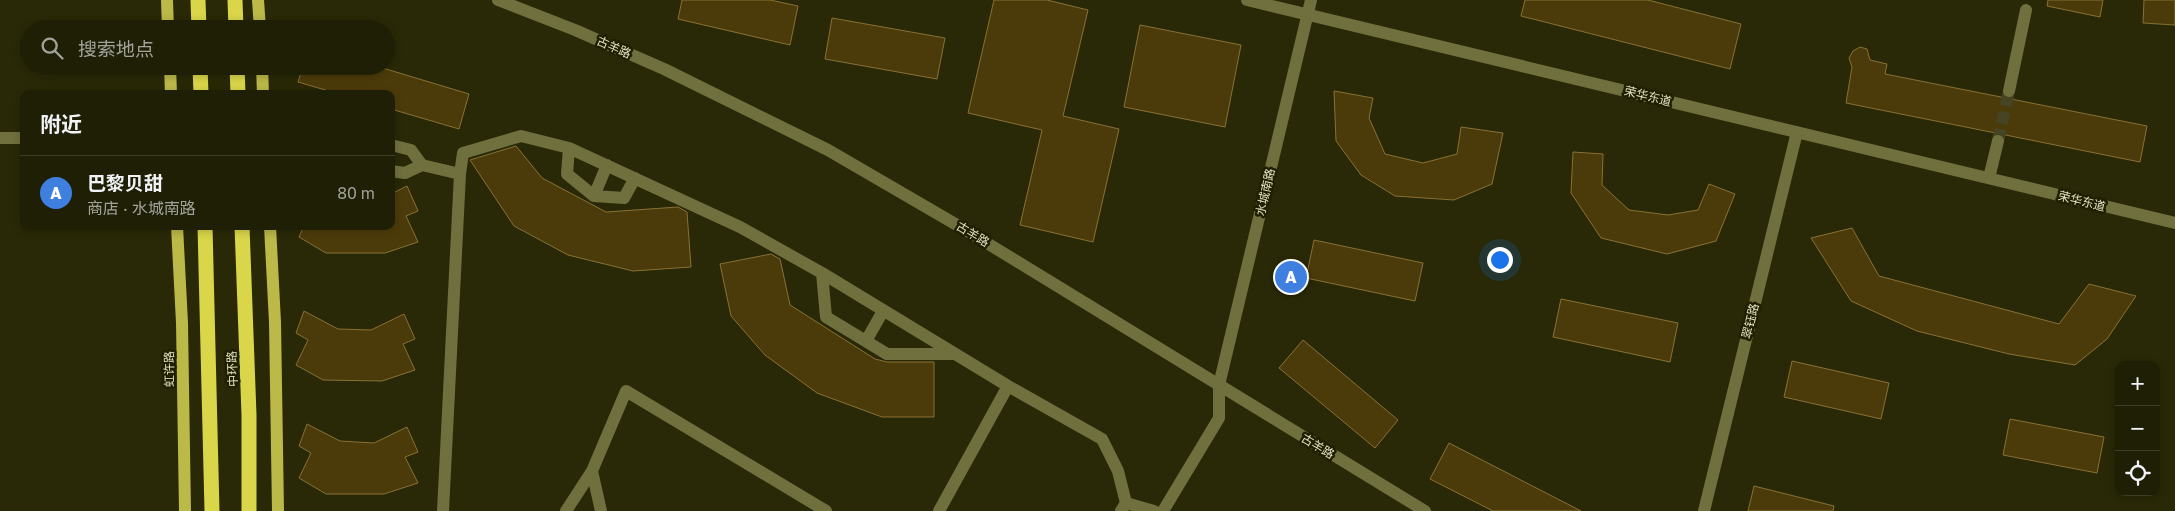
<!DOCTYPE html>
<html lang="zh">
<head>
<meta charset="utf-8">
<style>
	:root { --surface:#1f1f05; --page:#27270f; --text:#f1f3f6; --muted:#a1a29a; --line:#3c3d27; --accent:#b45309 }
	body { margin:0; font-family:"Golos Text","Noto Sans SC",sans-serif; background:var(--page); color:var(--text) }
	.controls { position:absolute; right:15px; bottom:15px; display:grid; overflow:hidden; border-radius:10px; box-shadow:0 2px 8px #0003 }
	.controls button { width:45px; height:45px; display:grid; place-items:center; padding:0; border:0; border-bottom:1px solid var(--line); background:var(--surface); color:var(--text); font:25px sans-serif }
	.you { position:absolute; left:1499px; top:259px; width:18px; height:18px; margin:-12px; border:4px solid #fff; border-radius:50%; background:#1a73e8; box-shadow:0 0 0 8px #1a73e833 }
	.badge { display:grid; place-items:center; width:32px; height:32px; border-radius:50%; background:var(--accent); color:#fff; font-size:16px; font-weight:700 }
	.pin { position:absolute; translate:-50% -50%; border:2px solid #fff; box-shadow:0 1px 5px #0006 }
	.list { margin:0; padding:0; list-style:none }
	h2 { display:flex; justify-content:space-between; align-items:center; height:65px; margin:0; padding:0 20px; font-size:21px }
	h2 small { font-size:16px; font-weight:400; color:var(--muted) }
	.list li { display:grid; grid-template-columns:32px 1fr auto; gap:15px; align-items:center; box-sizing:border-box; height:75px; padding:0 20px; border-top:1px solid var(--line) }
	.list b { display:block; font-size:19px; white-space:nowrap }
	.list p { margin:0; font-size:16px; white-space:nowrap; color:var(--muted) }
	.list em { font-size:16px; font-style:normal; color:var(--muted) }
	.icon { flex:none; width:28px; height:28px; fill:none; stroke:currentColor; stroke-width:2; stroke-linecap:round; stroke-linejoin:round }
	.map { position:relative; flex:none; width:2175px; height:511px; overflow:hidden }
	.search { position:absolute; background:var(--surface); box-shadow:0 2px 8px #0003; left:20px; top:20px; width:375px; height:55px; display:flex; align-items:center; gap:12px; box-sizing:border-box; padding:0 18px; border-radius:28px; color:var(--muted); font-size:19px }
	.panel { position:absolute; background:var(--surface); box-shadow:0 2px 8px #0003; left:20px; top:90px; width:375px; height:140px; border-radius:10px }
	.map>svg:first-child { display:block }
	.building { fill:#4c3b0a; stroke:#887135 }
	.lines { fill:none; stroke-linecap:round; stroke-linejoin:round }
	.minor-tunnel { stroke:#454523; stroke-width:12; stroke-dasharray:12 6; stroke-linecap:butt }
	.minor { stroke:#70703e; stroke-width:12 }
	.major { stroke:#bbb948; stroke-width:12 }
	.highway { stroke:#d9d64a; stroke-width:15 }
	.labels { text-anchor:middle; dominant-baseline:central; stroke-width:5; stroke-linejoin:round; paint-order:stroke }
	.street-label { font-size:12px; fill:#e1e2c2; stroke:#201f00 }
</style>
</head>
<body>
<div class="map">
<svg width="2175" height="511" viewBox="0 0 2175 511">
	<rect width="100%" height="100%" fill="#292907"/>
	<path class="building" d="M682 0H770L798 6 790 45 678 19Z
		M994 0H1047L1088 10 1063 116 1119 129 1093 242 1020 225 1042 130 968 113Z
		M1525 0H1648L1741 24 1730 69 1521 16Z
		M2048 0H2103L2100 17 2047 6Z
		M2144 0H2175V25L2143 23Z
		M832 18 945 38 937 79 825 59Z
		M1140 25 1241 45 1225 127 1124 107Z
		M1860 47 1867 49 1870 60 1887 64 1885 74 2147 126 2140 162 1846 103 1852 67 1849 58 1853 51Z
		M303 66H376L469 94 459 129 391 109V94H339L298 82Z
		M1334 91 1373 98 1369 118 1385 154 1423 163 1457 154 1461 127 1503 133 1492 184 1454 200 1395 196 1361 175 1336 141Z
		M516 146 542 178 606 212 678 207 687 212 691 267 633 271 568 255 514 226 470 160Z
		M1573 152 1603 154 1602 185 1629 210 1668 215 1698 210 1709 184 1735 194 1716 241 1667 254 1601 238 1571 193Z
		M391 184 395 192 407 186 418 211 406 216 418 242 385 253H326L299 237 304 226H391Z
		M1852 228 1879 276 2059 324 2089 284 2136 296 2107 339 2075 365 2009 354 1917 331 1851 301 1811 238Z
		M1314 240 1423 263 1415 301 1306 278Z
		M771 254 780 259 790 305 875 359 887 362H934V417H882L817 393 765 355 731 316 720 264Z
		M1561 299 1678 323 1670 362 1553 337Z
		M304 311 338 329 371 330 404 314 415 339 403 344 415 370 382 381 323 380 296 365 308 340 296 333Z
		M1303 340 1398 420 1375 448 1279 368Z
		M1792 361 1889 383 1881 419 1784 397Z
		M2010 419 2104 437 2097 473 2003 455Z
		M307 424 340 441 374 443 407 427 418 452 405 457 418 483 384 494H326L299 478 311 453 299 446Z
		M1449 443 1581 511H1493L1430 479Z
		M1754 486 1834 506 1833 511H1748Z"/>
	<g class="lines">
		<path class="minor-tunnel" d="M1998 141 2009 91"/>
		<path class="minor" d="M498 0 575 30 664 69 828 150 969 232 1425 511
			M1247 0 2175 223
			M2009 91 2026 10
			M0 138H24
			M391 145 411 150 422 165
			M569 148 567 174 594 196 624 198 635 178
			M391 171 405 173 422 165 460 174
			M1989 178 1998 141
			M594 196 607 165
			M822 273 826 317 887 354H955
			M866 341 883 311
			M443 511 460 174 463 153 521 136 569 148 740 227 822 273 1008 386 1102 439 1118 471 1126 503
			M566 511 592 471
			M601 511 592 471 626 391 826 511
			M939 511 1008 386
			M1121 511 1126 503 1154 511
			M1163 511 1219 418V385L1311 0
			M1704 511 1797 132"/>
		<path class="major" d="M167 0 168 29
			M258 0 260 29
			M170 66 171 94
			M262 66 263 94
			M177 226 182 323 185 511
			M270 226 275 322 278 511"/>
		<path class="highway" d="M198 0 199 29
			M235 0 236 29
			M200 66 201 94
			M237 66 238 94
			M205 226 212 511
			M242 226 249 415V511"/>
	</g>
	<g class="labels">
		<g class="street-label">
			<text transform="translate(614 47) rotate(24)">古羊路</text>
			<text transform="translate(1648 96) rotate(14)">荣华东道</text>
			<text transform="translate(1265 192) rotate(-77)">水城南路</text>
			<text transform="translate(2082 201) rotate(14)">荣华东道</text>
			<text transform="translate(973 234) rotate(31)">古羊路</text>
			<text transform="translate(1750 321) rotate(-76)">翠钰路</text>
			<text transform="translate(169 369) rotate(-91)">虹许路</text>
			<text transform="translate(232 369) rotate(-92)">中环路</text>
			<text transform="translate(1318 446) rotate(31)">古羊路</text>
		</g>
	</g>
</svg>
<div class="controls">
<button>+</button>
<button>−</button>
<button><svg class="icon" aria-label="locate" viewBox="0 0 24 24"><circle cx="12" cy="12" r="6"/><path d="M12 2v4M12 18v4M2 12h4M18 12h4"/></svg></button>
</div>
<div class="you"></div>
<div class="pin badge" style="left:1291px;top:277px;background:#3f7fe0">A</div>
<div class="search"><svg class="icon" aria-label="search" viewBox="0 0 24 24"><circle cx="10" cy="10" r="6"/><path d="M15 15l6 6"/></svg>搜索地点</div>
<section class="panel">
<h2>附近<small></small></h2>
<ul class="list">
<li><span class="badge" style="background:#3f7fe0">A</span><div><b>巴黎贝甜</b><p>商店 · 水城南路</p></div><em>80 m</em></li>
</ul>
</section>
</div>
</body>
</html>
